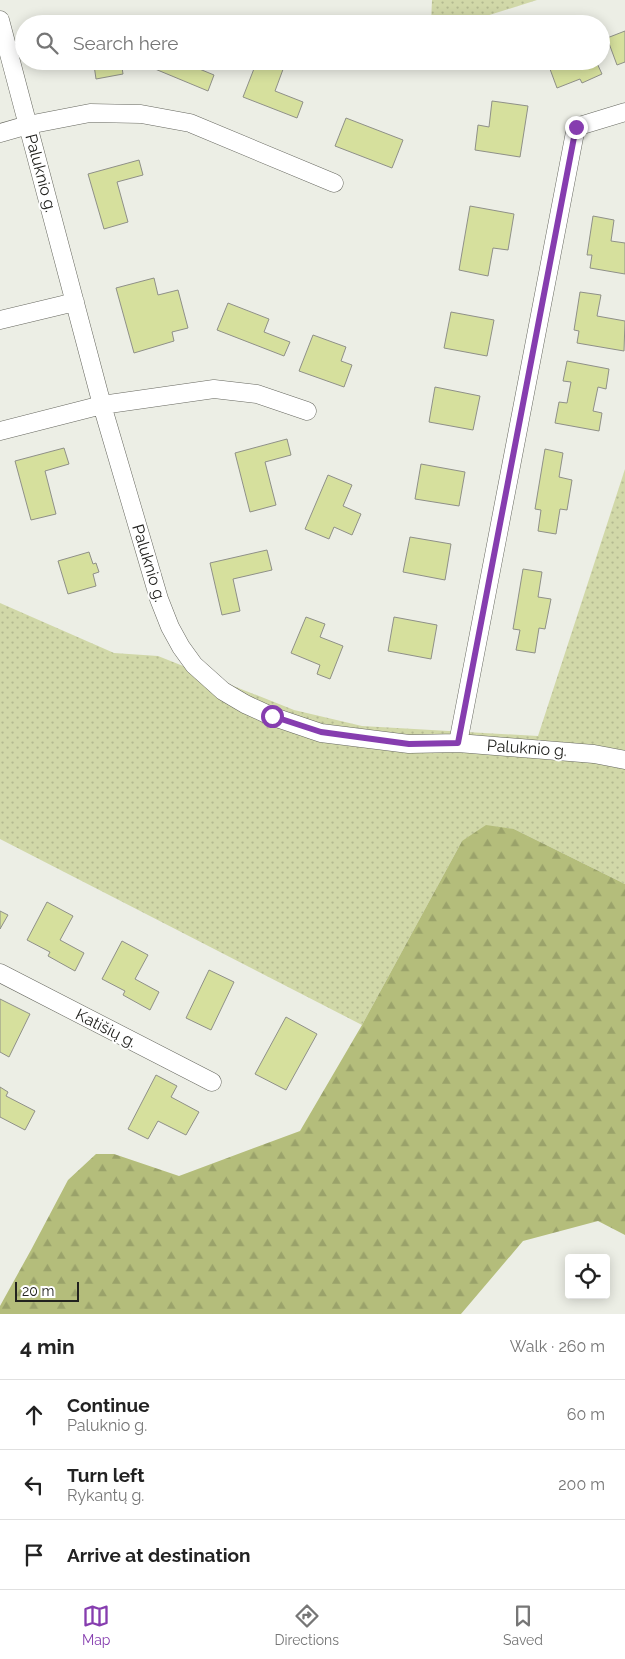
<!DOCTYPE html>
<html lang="en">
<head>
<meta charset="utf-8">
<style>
	:root { --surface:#fff; --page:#f2f2f2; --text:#222; --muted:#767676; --line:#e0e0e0; --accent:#863daf }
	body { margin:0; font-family:Raleway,sans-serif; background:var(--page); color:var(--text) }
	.controls { position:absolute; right:15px; bottom:15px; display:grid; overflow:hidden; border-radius:5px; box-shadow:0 2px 12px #0003 }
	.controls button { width:45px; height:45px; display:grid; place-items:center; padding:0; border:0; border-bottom:1px solid var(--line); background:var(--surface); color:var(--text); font:25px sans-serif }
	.scale { position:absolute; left:15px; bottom:12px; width:64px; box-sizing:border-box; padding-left:5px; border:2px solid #22221f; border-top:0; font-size:14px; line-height:18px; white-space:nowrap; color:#22221f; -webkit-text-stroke:4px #fff; paint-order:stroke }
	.stop { position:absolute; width:15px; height:15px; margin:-11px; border:4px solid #863daf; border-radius:50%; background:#fff }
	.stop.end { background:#863daf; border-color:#fff; box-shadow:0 1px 5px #0008 }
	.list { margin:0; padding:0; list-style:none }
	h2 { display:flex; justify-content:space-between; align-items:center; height:65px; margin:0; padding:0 20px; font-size:21px }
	h2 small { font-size:16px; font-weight:400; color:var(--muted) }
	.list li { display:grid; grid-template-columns:32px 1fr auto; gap:15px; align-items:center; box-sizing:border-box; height:70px; padding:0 20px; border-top:1px solid var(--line) }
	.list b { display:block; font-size:19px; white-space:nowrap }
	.list p { margin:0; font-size:16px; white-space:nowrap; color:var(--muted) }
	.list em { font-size:16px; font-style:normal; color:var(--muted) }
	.icon { flex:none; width:28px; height:28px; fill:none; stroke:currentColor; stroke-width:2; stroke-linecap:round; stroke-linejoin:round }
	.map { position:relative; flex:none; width:625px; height:1314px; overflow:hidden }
	.search { position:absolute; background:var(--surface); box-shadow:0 2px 12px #0003; left:15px; right:15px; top:15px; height:55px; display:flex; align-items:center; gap:12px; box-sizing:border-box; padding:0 18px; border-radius:28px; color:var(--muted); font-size:19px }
	.sheet { height:275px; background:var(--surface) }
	nav { display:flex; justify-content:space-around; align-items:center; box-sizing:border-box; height:70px; border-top:1px solid var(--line); background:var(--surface); font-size:14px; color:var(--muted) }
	nav a { display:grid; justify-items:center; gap:2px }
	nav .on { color:var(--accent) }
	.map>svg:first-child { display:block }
	.grass { fill:url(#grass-dots) }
	.forest { fill:url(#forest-firs) }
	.building { fill:#d6e09d; stroke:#8f9088 }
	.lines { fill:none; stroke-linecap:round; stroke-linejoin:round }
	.street-casing { stroke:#66675f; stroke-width:19 }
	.street { stroke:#fff; stroke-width:18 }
	.route { stroke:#863daf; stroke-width:6 }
	.labels { text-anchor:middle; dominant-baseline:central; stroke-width:4; stroke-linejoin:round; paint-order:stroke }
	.street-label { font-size:16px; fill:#22221f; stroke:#fff }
</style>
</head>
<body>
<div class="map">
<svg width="625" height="1314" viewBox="0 0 625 1314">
	<defs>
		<pattern id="grass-dots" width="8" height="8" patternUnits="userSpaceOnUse" patternTransform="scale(1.25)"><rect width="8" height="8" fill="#d1d8a8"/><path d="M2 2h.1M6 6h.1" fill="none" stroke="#b3b990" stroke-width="1.8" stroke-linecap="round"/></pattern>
		<pattern id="forest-firs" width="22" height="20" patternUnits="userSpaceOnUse" patternTransform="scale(1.25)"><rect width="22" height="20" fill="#b4bd7b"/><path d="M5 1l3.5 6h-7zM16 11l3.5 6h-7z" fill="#9aa26a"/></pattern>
	</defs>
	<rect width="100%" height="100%" fill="#eceee5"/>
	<path class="grass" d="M432 0H537L461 24H431Z
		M625 469V884L514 829 462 841 362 1025 0 839V603L114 653 158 656 294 710 362 726 538 736Z"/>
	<path class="forest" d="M486 825 514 829 625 884V1235L598 1221 523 1241 461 1314H0V1306L31 1250 68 1180 96 1154H114L179 1176 300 1131 362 1025 462 841Z"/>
	<path class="building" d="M113 17 114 24H91V21Z
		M625 31V62L617 65 607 38Z
		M77 61H121L123 74 96 79 94 65 78 68Z
		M144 61H199L197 68 214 75 208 91 143 64Z
		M257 61H278L285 64 275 91 303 102 297 118 243 97Z
		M547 61H596L602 74 582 83 580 79 557 88Z
		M492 101 528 106 520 157 475 150 478 125 489 127Z
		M346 118 403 140 392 168 335 146Z
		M139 160 143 175 117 182 128 222 104 229 88 174Z
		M470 206 514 214 508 250 493 248 488 276 459 270Z
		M593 216 614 220 611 241 625 243V274L590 268 592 255H587Z
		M154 278 158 295 178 290 188 328 172 332 174 341 134 353 116 288Z
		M580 292 601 295 597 316 625 321 624 351 577 343 579 331 574 330Z
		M228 303 269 319 264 332 290 342 284 356 217 330Z
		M451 312 494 320 487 356 444 348Z
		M313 335 346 347 341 361 352 365 344 387 299 371Z
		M567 361 609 369 606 389 598 387 593 411 602 413 599 431 555 423 559 402 567 403 571 382 563 381Z
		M435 387 480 396 473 430 429 422Z
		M287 439 291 455 265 462 276 505 250 512 235 453Z
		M64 448 69 464 45 471 56 514 31 520 15 461Z
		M545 449 563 453 559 477 572 480 567 510 560 509 556 534 538 531 541 510 535 509Z
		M421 464 465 472 459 506 415 499Z
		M328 475 352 485 343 506 361 514 352 535 334 527 329 539 305 529Z
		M410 537 451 544 445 580 403 572Z
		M267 550 272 570 233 579 240 611 222 615 210 563Z
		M89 552 93 564 96 563 99 572 93 574 96 586 68 594 58 561Z
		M523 569 542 572 538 597 551 599 545 629 539 628 535 653 516 650 520 630 513 629Z
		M306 617 325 624 320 637 343 646 330 679 317 674 320 665 291 653Z
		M394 617 437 625 431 659 388 651Z
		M47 902 73 916 60 940 84 953 75 971 48 956 50 952 27 940Z
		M0 911 8 915 0 929Z
		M122 941 148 955 135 979 159 992 150 1010 123 995 125 991 102 979Z
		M209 970 234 982 211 1030 186 1018Z
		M0 999 30 1014 9 1057 0 1052Z
		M286 1017 317 1034 286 1090 255 1074Z
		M156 1075 177 1086 171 1097 199 1112 186 1135 158 1121 148 1139 128 1129Z
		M0 1087 8 1092 6 1096 35 1111 25 1130 0 1117Z"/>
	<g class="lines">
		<defs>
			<path id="street" d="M0 20 102 405 159 599 170 627 181 647 194 665 223 691 245 704 271 716 321 733 409 744 458 743 594 754 625 760
				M0 133 28 125 90 113 141 114 190 123 334 183
				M0 320 75 302
				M0 431 102 405 214 389 257 394 307 411
				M458 743 576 127 625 112
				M0 973 212 1082"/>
		</defs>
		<use href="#street" class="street-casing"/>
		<use href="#street" class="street"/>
	</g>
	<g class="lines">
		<path class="route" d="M272 716 321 732 409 744 458 743 576 127"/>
	</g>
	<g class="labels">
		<g class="street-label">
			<text transform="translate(41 173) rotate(75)">Paluknio g.</text>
			<text transform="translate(149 563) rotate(73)">Paluknio g.</text>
			<text transform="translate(527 748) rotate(4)">Paluknio g.</text>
			<text transform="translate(106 1028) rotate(27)">Katišių g.</text>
		</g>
	</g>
</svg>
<div class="controls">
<button><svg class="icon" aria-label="locate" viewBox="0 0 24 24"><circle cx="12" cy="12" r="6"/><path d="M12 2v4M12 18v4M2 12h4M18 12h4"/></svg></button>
</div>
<div class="scale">20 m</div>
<div class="stop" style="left:272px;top:716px"></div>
<div class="stop end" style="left:576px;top:127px"></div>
<div class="search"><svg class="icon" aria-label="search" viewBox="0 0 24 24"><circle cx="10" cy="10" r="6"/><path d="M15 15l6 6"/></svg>Search here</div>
</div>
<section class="sheet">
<h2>4 min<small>Walk · 260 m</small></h2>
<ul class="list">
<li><svg class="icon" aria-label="ahead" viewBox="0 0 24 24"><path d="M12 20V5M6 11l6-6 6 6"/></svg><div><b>Continue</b><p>Paluknio g.</p></div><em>60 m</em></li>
<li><svg class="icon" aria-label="left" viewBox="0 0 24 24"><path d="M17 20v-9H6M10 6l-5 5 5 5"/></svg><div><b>Turn left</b><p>Rykantų g.</p></div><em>200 m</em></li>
<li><svg class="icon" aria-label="arrive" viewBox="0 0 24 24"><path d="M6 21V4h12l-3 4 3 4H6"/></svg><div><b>Arrive at destination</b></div></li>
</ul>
</section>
<nav>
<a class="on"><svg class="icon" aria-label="map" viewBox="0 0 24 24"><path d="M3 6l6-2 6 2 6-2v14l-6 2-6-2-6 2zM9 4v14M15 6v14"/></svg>Map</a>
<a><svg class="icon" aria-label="directions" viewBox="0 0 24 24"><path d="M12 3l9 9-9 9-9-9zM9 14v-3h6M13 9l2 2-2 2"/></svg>Directions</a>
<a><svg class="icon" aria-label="saved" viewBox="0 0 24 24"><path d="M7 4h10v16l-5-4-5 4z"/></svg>Saved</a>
</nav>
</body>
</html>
